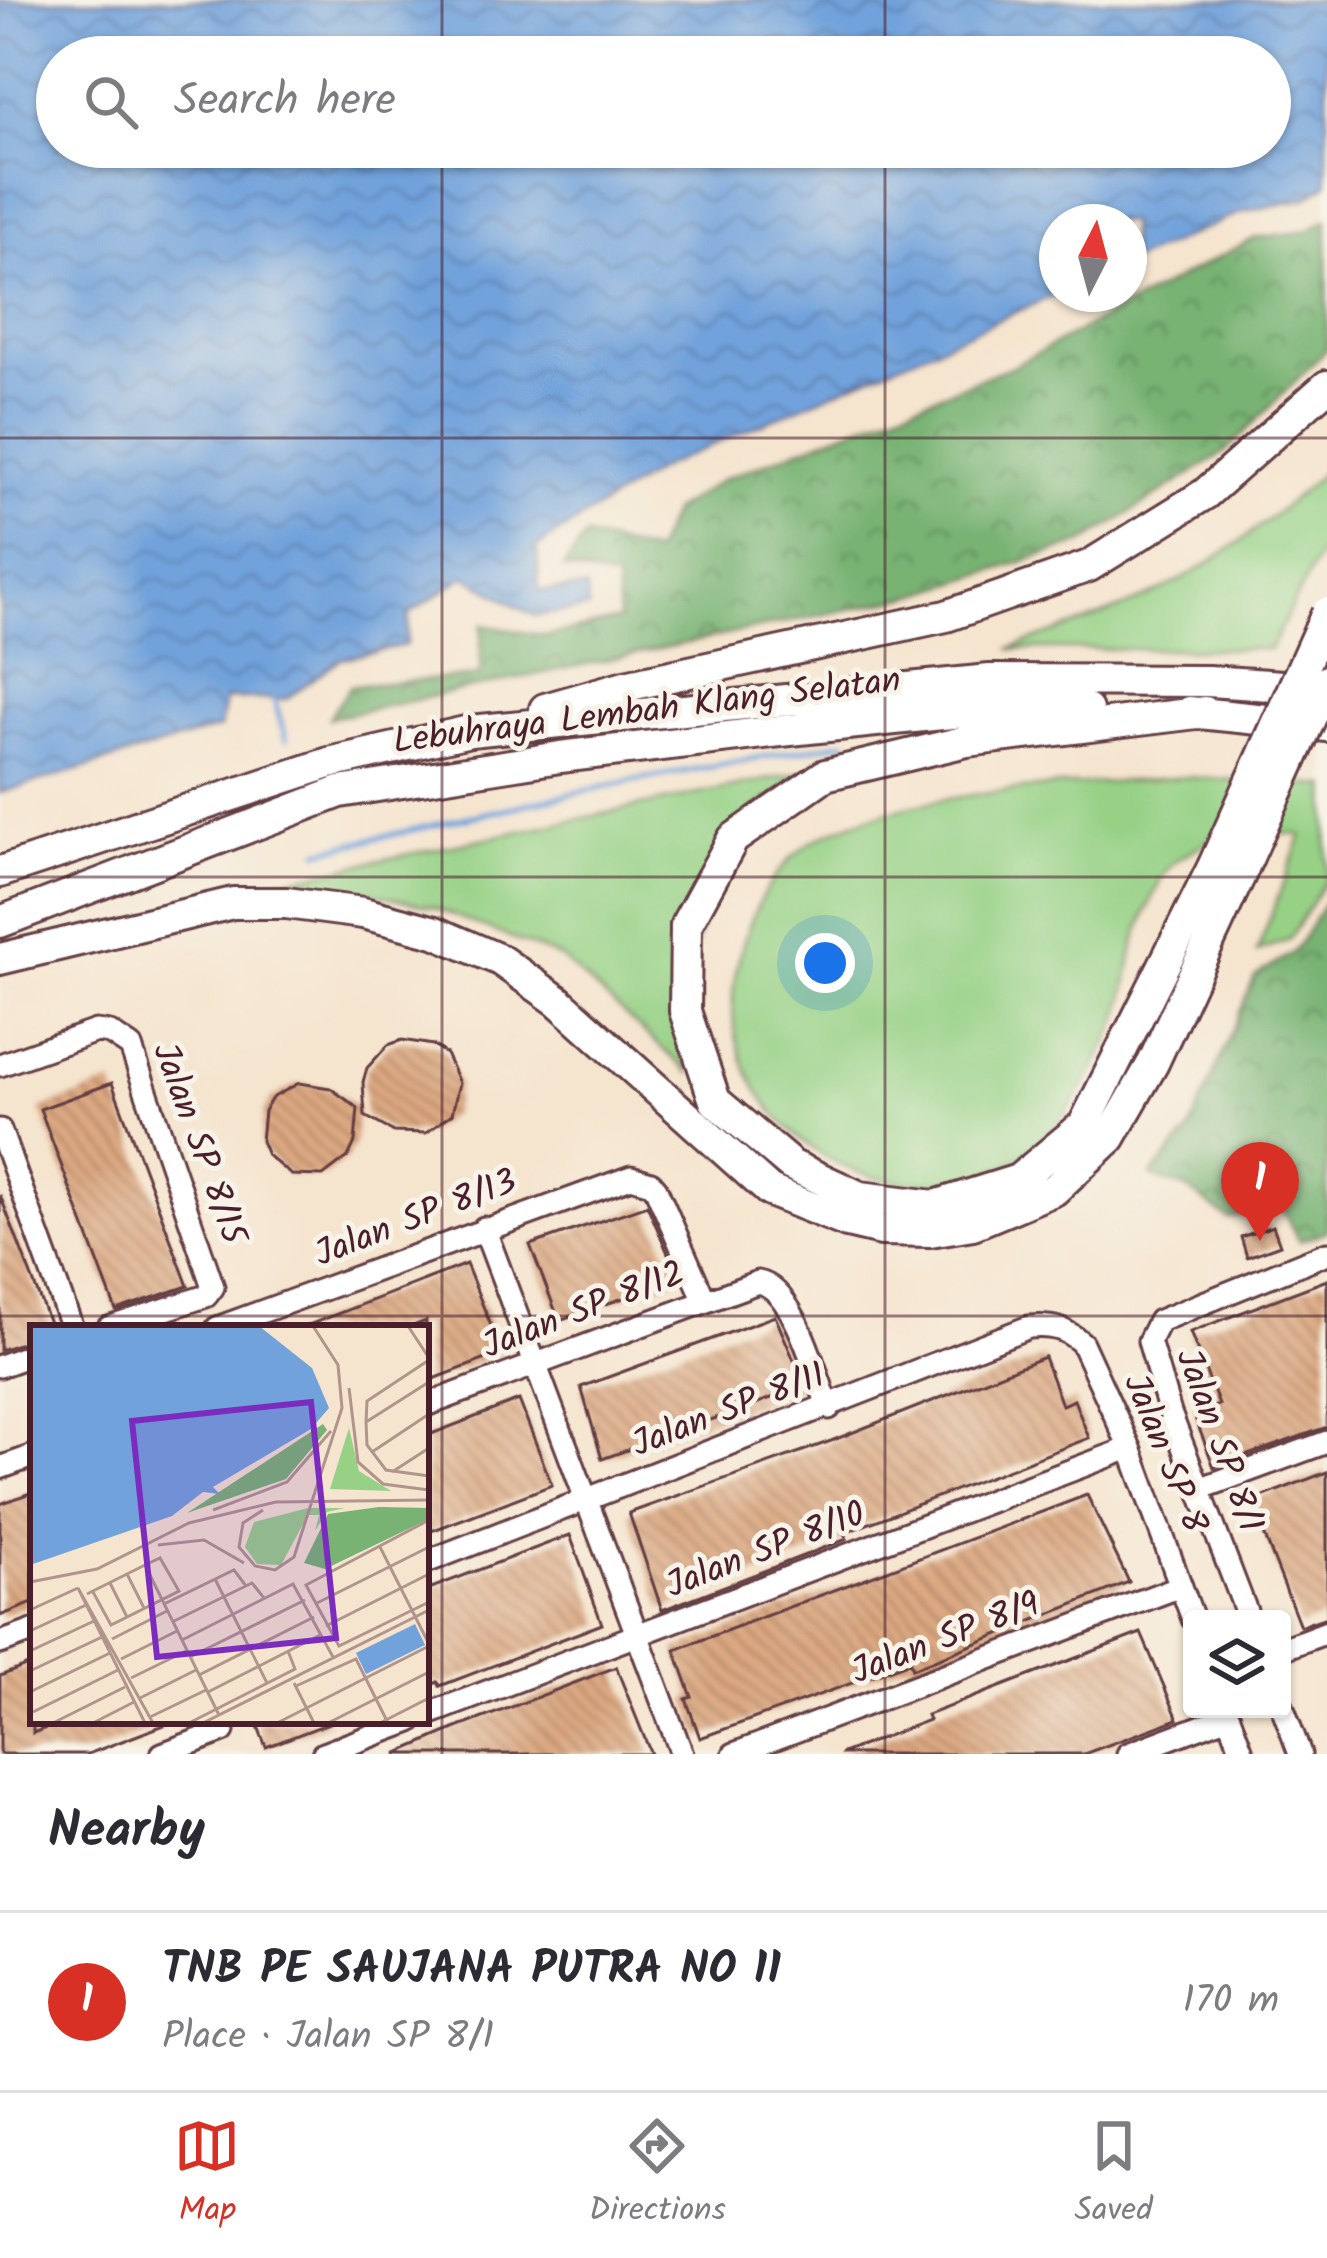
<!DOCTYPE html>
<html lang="en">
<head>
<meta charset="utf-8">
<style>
	:root { --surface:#fff; --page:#f7f7f7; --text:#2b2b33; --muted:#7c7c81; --line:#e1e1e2; --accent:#d93025 }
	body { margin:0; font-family:Kalam,sans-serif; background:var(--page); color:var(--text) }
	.controls { position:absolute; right:36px; bottom:36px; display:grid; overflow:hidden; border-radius:12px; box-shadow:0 3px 9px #0004 }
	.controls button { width:108px; height:108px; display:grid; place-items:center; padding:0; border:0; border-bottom:3px solid var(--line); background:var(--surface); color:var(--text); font:60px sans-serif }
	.compass { position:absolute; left:1039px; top:204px; width:108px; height:108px; border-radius:50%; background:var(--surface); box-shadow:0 3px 9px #0004; rotate:6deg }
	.you { position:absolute; left:825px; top:963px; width:42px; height:42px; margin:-30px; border:9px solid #fff; border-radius:50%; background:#1a73e8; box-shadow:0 0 0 18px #1a73e833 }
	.badge { display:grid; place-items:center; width:78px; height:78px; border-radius:50%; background:var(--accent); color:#fff; font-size:39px; font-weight:700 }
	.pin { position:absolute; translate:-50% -99px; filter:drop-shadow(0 3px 6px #0008) }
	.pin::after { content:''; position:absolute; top:63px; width:42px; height:36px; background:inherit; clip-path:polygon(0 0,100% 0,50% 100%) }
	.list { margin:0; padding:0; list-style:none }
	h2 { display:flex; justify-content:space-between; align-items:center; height:156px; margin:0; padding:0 48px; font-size:51px }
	h2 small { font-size:39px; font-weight:400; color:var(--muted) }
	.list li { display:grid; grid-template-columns:78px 1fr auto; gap:36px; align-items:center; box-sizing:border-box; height:180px; padding:0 48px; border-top:3px solid var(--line) }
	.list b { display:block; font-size:45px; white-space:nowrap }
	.list p { margin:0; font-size:39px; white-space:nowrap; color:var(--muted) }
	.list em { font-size:39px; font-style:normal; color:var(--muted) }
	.icon { flex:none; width:66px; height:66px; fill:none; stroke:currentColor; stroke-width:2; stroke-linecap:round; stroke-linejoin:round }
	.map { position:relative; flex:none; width:1327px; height:1754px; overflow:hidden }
	.search { position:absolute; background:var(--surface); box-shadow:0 3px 9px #0004; left:36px; right:36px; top:36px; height:132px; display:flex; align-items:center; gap:30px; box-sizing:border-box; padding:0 42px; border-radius:66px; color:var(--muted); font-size:45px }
	.sheet { height:336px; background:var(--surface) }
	nav { display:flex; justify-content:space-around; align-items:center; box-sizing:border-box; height:168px; border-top:3px solid var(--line); background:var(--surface); font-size:33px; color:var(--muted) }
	nav a { display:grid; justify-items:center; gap:6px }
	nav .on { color:var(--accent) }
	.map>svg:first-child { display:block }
	.green { fill:#96d186; stroke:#707858; stroke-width:3 }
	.forest { fill:url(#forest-crowns); stroke:#61694f; stroke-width:3 }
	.water { fill:url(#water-waves); stroke:#5e6083; stroke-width:3; fill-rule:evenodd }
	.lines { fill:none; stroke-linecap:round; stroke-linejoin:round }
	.stream { stroke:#71a2db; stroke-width:6 }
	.building { fill:url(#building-back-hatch) }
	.minor-casing { stroke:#643d43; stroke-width:27 }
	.highway-casing { stroke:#643d43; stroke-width:36 }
	.minor { stroke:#fff; stroke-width:21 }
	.highway { stroke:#fff; stroke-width:30 }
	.highway-bridge-casing { stroke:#643d43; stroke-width:36; stroke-linecap:butt }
	.highway-bridge { stroke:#fff; stroke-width:30 }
	.grid { fill:none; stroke:#4a1f2b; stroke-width:3; stroke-opacity:0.55 }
	.labels { text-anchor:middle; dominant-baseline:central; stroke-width:10; stroke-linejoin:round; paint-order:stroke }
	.street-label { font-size:36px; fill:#4a1f2b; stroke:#f7f3e8 }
	.inset-road { fill:none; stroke:#b1958d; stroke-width:3 }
	.view { fill:#7b2cbf; fill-opacity:0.15; stroke:#7b2cbf; stroke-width:6 }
	.inset-edge { fill:none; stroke:#4a1f2b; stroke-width:6 }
</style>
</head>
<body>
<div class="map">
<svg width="1327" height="1754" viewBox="0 0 1327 1754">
	<defs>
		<pattern id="forest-crowns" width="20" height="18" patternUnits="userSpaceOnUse" patternTransform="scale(3)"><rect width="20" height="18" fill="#78b373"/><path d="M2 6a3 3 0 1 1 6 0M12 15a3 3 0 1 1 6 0" fill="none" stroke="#64915f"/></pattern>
		<pattern id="water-waves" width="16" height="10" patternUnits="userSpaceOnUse" patternTransform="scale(3)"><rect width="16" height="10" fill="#71a2db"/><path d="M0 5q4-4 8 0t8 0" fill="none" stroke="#5f83b2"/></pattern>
		<pattern id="building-back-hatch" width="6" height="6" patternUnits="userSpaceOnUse" patternTransform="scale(3)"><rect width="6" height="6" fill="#dba881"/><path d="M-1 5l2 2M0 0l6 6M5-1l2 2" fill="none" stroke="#b4886a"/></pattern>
	</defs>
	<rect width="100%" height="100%" fill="#f7f3e8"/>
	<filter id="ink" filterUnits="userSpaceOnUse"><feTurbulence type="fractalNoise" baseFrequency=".00833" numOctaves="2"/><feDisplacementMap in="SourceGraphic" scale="24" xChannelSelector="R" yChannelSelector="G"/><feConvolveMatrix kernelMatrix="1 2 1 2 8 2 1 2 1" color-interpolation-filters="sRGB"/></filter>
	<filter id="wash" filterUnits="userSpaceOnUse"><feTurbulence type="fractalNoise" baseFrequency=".004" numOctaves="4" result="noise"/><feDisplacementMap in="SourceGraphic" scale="48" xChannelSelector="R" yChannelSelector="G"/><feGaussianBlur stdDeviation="2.7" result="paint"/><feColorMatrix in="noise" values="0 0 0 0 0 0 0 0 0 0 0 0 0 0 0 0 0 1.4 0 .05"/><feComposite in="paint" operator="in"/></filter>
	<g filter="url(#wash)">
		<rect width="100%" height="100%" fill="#f5e4ce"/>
		<path class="green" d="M1327 469V539L1270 649H1009C1071 626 1140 606 1196 571 1244 542 1286 506 1327 469Z
			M804 772 729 829 676 1011 689 1072 561 958 433 907 382 895 275 882Z
			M1188 777 1327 786V878L1289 939 1257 952 1302 835 1219 830C1202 853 1177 848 1160 881 1151 899 1142 921 1136 940 1128 966 1128 995 1118 1020 1097 1069 1065 1129 1019 1158 991 1176 956 1182 924 1183 830 1186 739 1109 733 1013 731 980 741 946 753 916 766 884 790 852 822 836 915 788 1082 785 1188 777Z"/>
		<path class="forest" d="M1327 219V349L1225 452 1083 543 912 596 329 718 350 686 480 676 482 625 547 636 619 620 616 580 563 568 586 537 654 553 673 511 723 479 1013 366 1255 238 1309 231Z
			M1327 899V1231L1299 1241 1280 1205 1228 1219 1188 1189 1151 1176 1189 1132 1255 977 1294 952Z"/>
		<path class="water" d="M0 0H1327V184L1305 199 1243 212 1129 262V222H1057V294L663 467 537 547 539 591 587 588 588 609 534 616 465 576 409 614 406 645 340 659 286 699H225L220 728 0 793ZM57 57H1270V147H57Z"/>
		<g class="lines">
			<path class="stream" d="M274 699 286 739
				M319 851 611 785 845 742"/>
		</g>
		<g id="blocks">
			<path class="building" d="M402 1040 433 1045 446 1054 459 1083 452 1114 426 1133 394 1132 365 1116 363 1082 367 1068 388 1045Z
				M112 1083 188 1286 116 1310 40 1109Z
				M299 1083 330 1088 358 1108 355 1142 348 1157 323 1176 291 1175 267 1155 261 1141 264 1111 272 1098Z
				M0 1195 51 1328H33V1339L0 1350Z
				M647 1205 679 1279 559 1320 530 1245Z
				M1273 1226 1280 1245 1247 1257 1241 1237Z
				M466 1264 502 1353 426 1382V1321L408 1328H301Z
				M1327 1280V1427L1214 1467 1194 1415 1219 1405 1190 1332Z
				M775 1316 805 1386 602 1459 581 1387Z
				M1044 1357 1062 1405 1074 1400 1089 1438 844 1533 847 1539 662 1610 629 1513 831 1441Z
				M519 1400 552 1485 426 1533V1436Z
				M1327 1472V1617L1300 1626 1251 1501Z
				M33 1492V1603L0 1616V1504Z
				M1087 1495 1129 1582 912 1669 910 1662 700 1738 686 1699 692 1697 675 1650Z
				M570 1535 602 1624 440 1686 438 1682 426 1687V1590Z
				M1141 1633 1178 1719 1084 1754H840L929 1720 927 1715Z
				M33 1663V1733L64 1721 172 1722 88 1754H0V1676Z
				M616 1667 651 1754H396L454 1729Z
				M256 1721H331L332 1722 266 1747Z"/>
		</g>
	</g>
	<g filter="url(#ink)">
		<use href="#blocks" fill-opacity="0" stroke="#643d43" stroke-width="3"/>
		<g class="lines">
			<defs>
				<path id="minor" d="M0 1065 96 1031 110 1033 131 1047 213 1287 206 1296 108 1328
					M0 1130 72 1328
					M484 1228 682 1754
					M217 1328 631 1177 651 1183 656 1189 705 1301
					M0 1366 33 1354
					M426 1405 758 1282C794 1287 816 1376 829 1408
					M0 1468 33 1456
					M1199 1489 1327 1442
					M426 1562 1029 1327C1052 1325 1065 1328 1082 1343L1130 1448 1193 1619
					M1249 1619 1170 1413 1149 1341 1159 1321 1327 1253
					M0 1643 33 1631
					M1282 1649 1327 1632
					M1282 1706 1300 1754
					M1226 1709 1243 1754
					M426 1715 1130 1448
					M162 1754 223 1731
					M323 1754 411 1721
					M734 1754 1181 1586
					M1128 1754 1229 1716"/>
				<path id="highway" d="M545 709 625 686 946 616 1089 566 1205 494 1327 386
					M1189 712 1327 726
					M1205 712 967 741 825 775 733 839 686 925 685 1011 715 1101 791 1165 860 1197 935 1206 1018 1180 1084 1125 1213 867
					M0 872 329 763 470 731 990 680 1208 681 1314 688
					M0 922 340 792 560 757 771 732 990 709 1087 710
					M0 959 233 903H286L363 913 435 932 500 960 558 1001 770 1191 847 1222 881 1230 930 1231 973 1224 1054 1190 1110 1138 1153 1063 1239 877"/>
			</defs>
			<use href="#minor" class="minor-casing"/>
			<use href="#highway" class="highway-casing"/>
			<use href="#minor" class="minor"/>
			<use href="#highway" class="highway"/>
			<defs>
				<path id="highway-bridge" d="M1213 867 1327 613
					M1239 877 1327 681"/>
			</defs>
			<use href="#highway-bridge" class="highway-bridge-casing"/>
			<use href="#highway-bridge" class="highway-bridge"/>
		</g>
	</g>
	<path class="grid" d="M442 0V57M885 0V57M442 147V1754M885 147V1754M0 438H1327M0 877H1327M0 1316H1327"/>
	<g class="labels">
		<g class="street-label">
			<text transform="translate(647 712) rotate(-7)">Lebuhraya Lembah Klang Selatan</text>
			<text transform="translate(198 1144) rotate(70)">Jalan SP 8/15</text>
			<text transform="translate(416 1219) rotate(-21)">Jalan SP 8/13</text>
			<text transform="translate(584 1311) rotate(-21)">Jalan SP 8/12</text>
			<text transform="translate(729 1411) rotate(-21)">Jalan SP 8/11</text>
			<text transform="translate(1218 1441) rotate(70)">Jalan SP 8/1</text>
			<text transform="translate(1164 1454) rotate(68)">Jalan SP 8</text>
			<text transform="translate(766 1551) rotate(-21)">Jalan SP 8/10</text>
			<text transform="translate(946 1639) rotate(-21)">Jalan SP 8/9</text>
		</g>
	</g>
	<g transform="translate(30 1325)">
		<rect width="399" height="399" fill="#f5e4ce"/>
		<path d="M319 103 329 146 361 166 300 164ZM278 183H315L297 187 285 206 289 190H278L251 240 227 239 215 222 224 197Z" fill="#96d186"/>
		<path d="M293 99 297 105 256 154 157 188ZM349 182 399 183V194L295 244 274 238 298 189Z" fill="#78b373"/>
		<path d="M0 1H229L282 43 299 83 281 104 183 162 190 169 173 167 142 191 0 240ZM385 299 395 320 336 349 326 328Z" fill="#71a2db"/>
		<path class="inset-road" d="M378 1 399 33M399 35 337 76 336 97 337 120 356 145 399 151M319 63 328 137 353 159 399 165M336 97 399 57M342 127 399 89M362 147 399 123M183 185 257 157 301 106M233 185 213 198 209 222 225 241 245 245 264 232 312 83 308 40 283 1M399 195 276 260 309 321 399 277M128 220 174 215 214 238M349 220 399 319M115 240 189 390M97 249 114 283M185 254 237 358M0 257 67 244 159 198 246 177 399 175M80 258 97 292M48 263 123 398M48 263 115 398M57 269 115 240 130 233 149 266 81 300 63 267M134 279 204 245 216 261M285 279 399 222M0 285 48 263M142 297 222 258 234 273M296 301 399 249M0 306 56 280M82 314 137 286M152 315 263 259 303 332M0 326 64 296M160 332 275 275M91 334 147 306M0 346 72 312M169 350 284 292M101 353 156 326M264 358 284 398M266 361 326 334 358 398M0 367 80 328M178 367 292 309M110 373 166 345M3 387 88 345M120 392 176 365M23 398 95 362M63 398 104 377M159 398 265 344 258 326M173 398 399 285M247 398 399 321M298 398 399 347M350 398 399 373"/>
		<path class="view" d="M281 77 306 313 127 332 102 96Z"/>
		<rect width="399" height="399" class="inset-edge"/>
	</g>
</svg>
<div class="controls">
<button><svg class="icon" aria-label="layers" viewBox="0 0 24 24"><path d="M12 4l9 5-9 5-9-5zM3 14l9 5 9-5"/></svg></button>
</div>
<svg class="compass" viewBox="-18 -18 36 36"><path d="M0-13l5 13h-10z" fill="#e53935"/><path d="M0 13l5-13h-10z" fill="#7c7c81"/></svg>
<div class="you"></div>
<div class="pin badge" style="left:1260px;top:1241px">1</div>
<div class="search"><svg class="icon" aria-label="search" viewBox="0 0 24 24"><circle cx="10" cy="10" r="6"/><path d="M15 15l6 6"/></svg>Search here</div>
</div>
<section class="sheet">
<h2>Nearby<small></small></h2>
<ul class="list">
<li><span class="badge">1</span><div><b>TNB PE SAUJANA PUTRA NO 11</b><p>Place · Jalan SP 8/1</p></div><em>170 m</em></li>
</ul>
</section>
<nav>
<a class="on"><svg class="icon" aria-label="map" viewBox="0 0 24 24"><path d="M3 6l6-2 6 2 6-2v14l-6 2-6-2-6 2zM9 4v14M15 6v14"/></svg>Map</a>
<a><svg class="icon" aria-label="directions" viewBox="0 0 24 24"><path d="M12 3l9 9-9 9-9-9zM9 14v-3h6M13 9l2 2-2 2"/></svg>Directions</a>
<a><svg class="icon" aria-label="saved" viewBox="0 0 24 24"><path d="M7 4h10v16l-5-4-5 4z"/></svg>Saved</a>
</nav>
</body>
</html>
